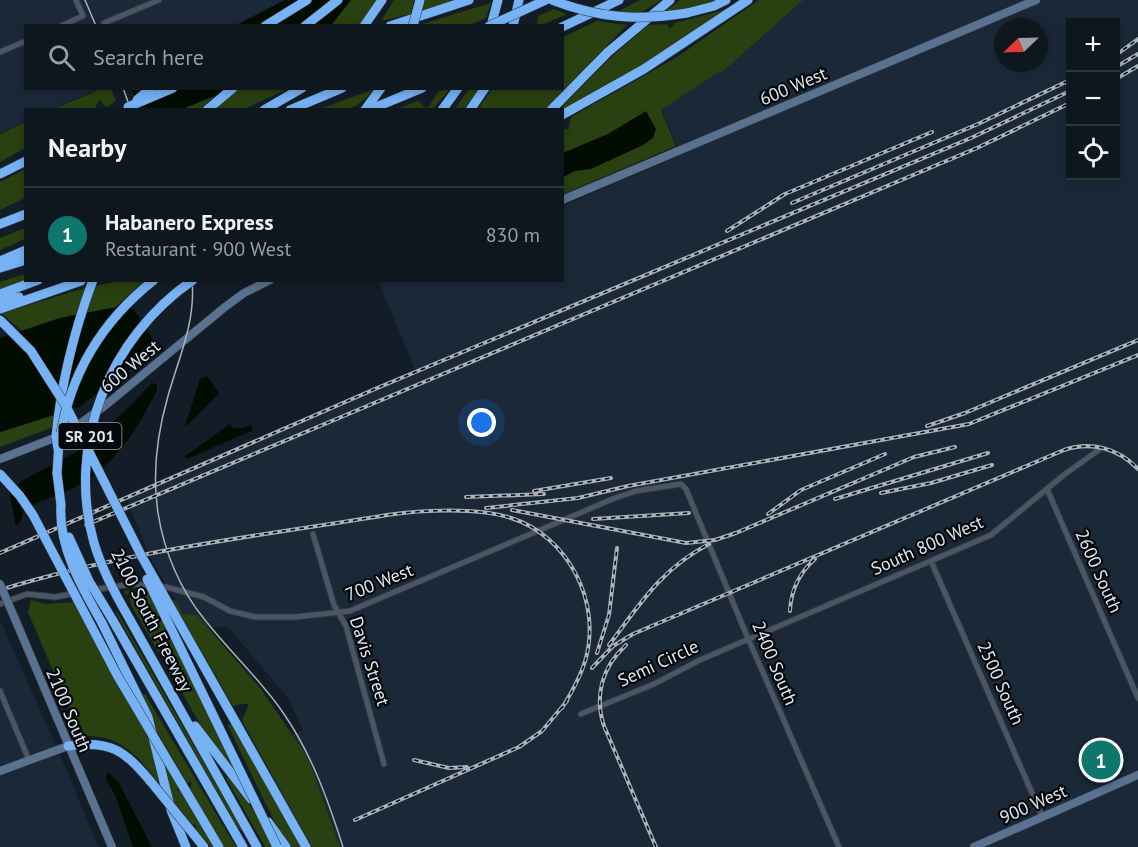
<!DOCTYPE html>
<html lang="en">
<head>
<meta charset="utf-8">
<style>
	:root { --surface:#0e161e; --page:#171f27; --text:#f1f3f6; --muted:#9b9fa4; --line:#2e353c; --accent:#0f766e }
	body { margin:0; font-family:"PT Sans",sans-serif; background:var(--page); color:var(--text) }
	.controls { position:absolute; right:18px; top:18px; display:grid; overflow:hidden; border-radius:0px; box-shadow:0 3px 9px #0003 }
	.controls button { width:54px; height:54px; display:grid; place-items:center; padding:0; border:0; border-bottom:2px solid var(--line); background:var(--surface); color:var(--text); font:30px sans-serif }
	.compass { position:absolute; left:994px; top:18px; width:54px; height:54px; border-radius:50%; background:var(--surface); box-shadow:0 3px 9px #0003; rotate:247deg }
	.you { position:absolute; left:482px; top:423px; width:21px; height:21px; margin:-15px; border:4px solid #fff; border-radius:50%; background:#1a73e8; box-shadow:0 0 0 9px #1a73e833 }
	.badge { display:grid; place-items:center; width:39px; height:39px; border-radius:50%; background:var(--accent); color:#fff; font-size:20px; font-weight:700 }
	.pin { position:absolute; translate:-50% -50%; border:3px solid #fff; box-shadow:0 2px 6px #0006 }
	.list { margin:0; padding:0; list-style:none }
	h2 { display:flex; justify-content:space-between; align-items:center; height:78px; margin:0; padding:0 24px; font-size:26px }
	h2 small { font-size:20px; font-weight:400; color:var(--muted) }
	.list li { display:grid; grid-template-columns:39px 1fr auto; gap:18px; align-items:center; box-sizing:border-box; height:96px; padding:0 24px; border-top:2px solid var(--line) }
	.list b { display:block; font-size:22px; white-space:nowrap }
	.list p { margin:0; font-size:20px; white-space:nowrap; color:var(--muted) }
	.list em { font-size:20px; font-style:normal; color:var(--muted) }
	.icon { flex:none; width:33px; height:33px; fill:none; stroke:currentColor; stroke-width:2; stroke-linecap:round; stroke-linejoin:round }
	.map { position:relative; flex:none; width:1138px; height:847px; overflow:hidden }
	.search { position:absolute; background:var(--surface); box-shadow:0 3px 9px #0003; left:24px; top:24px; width:540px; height:66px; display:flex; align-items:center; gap:15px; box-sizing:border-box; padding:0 21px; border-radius:0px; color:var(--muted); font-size:22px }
	.panel { position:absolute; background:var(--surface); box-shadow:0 3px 9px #0003; left:24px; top:108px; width:540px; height:174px; border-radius:0px }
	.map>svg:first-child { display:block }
	.built { fill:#1a2838; fill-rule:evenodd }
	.green { fill:#294010 }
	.water { fill:#030c00 }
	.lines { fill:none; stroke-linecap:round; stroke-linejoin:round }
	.street-casing { stroke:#333842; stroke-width:7 }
	.secondary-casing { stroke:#333842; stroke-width:9 }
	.highway-casing { stroke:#333842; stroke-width:10 }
	.street { stroke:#4b5664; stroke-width:5 }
	.secondary { stroke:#58728f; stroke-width:8 }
	.highway { stroke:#77b2f4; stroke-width:9 }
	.tram { stroke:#aab1ba; stroke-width:1.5 }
	.rail-casing { stroke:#aab1ba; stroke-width:4 }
	.rail { stroke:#04070b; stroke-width:1.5; stroke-dasharray:4.5; stroke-linecap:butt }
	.secondary-bridge-casing { stroke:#333842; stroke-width:9; stroke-linecap:butt }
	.highway-bridge-casing { stroke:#333842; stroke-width:10; stroke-linecap:butt }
	.secondary-bridge { stroke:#58728f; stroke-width:8 }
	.highway-bridge { stroke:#77b2f4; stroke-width:9 }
	.labels { text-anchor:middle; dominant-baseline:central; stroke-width:4.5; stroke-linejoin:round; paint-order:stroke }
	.shield { fill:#04070b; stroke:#9ea4ab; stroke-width:1.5 }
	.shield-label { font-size:16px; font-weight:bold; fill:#e0e7ef }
	.street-label { font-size:18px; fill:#e0e7ef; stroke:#04070b }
</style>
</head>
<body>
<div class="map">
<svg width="1138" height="847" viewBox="0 0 1138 847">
	<rect width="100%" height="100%" fill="#131d28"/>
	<path class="built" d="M0 0H285L235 25 26 26V88L99 89 52 109 26 110 25 121 0 133Z
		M780 0H1138V847H335L292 735 303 730 288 698 229 628 190 625 150 557 125 495 415 369 378 281 562 280 563 206 681 155 658 100ZM1070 22H1116V176H1070ZM1003 27H1039V63H1003Z
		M0 620 68 773 98 847H0Z"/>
	<path class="green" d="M351 0H377L359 25 331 26Z
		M394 0H414L411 14 381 21Z
		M425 0H459L423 10Z
		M640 0H661L639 14 615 13Z
		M680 0H721L694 8 663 13Z
		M759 0H803L721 73 719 72 661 110 676 146 563 194 562 128 568 130 571 117 677 57Z
		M491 3 486 18 470 25H419Z
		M731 8 662 57 568 110 562 107 607 61 648 25 667 24 670 29 675 23Z
		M554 9 567 14 542 25H537L538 16Z
		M597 21 627 25 545 109H478L492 89 562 88 563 37Z
		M101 89H111L116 101 106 107 100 100 94 109H54Z
		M239 89H288L244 109 212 110Z
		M374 89C355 112 348 110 320 109Z
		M446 89H450L433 109H397L418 101 427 109 438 92Z
		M469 89H479L464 109 454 110Z
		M217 94 200 109H180Z
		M25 122V148L0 162V134Z
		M25 169V198L0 210V182Z
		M25 228V239L0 250V238Z
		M25 274 26 280 0 292V282Z
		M118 281H144L114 308 85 314 95 286Z
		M85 288 76 315 60 318 22 331 1 313Z
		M54 415 53 427 0 447V432Z
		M134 590 150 593 243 784 203 729 131 605 129 593 126 595 124 591Z
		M31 600 45 604 74 602 148 733 160 785C145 765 131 746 106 738 97 736 86 738 79 732L28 612Z
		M172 600 176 601 183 614 197 615 261 689 300 746 309 761 340 847H312L242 721 249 704H241L233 706Z
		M115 612 118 613 244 833 237 827Z
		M145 694 236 847H224L190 789 192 782 187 783 155 728 143 695Z
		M227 724 235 726 303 847H292L276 825Z
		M161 754 180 786 176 790 183 791 215 847H211L196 830V825L192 824 171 798Z
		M228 777 259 817 274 847H265L226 778Z"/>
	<path class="water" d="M285 0H351L331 25 235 26Z
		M131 89H232L180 110 141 109Z
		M646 111 656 129 653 138 643 145 591 169 575 171 563 177V153L608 134Z
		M111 308 133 309 150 334 154 345 150 354 79 407 0 432V338L60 318Z
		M207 376 219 393 189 424 185 426 200 379Z
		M154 383 157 385V390C138 428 114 468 74 488 57 496 39 500 23 511L21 521 16 526 9 492C26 474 54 466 76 452 103 433 129 408 151 384Z
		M230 424 233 428H242L251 425 253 430 187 459 185 456Z
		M107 771 119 783 152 847H133L115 795 106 780Z"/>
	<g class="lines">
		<defs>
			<path id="street" d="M104 23 159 0
				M61 26 83 16 76 0
				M0 52 26 41
				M1047 489 1138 698
				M313 534 334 605 346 626 384 764
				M931 561 1042 816
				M92 590 132 584 166 587 204 597 230 611 255 617H295L350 611 615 498 636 491 681 484 686 489 744 629 839 847
				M0 604 27 594 55 597 77 593
				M0 691 29 760
				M581 714 654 684 700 660 991 535 1065 474 1100 449"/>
			<path id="secondary" d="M562 200 1036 0
				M0 459 62 435 77 426 107 404 225 307 244 293 270 280
				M18 626 112 847
				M0 771 68 746
				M974 847 1138 775"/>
			<path id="highway" d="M687 13 714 6 726 0
				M265 26 307 0
				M305 26 338 0
				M364 26 382 0
				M390 26 469 0
				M491 26 498 0
				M513 26 519 0
				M562 27 619 0
				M207 110 233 88
				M264 110 302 88
				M290 110 342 88
				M365 110 381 88
				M369 110 422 88
				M442 110 458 88
				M470 110 485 88
				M551 110 608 52 670 0
				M562 115 644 69 748 0
				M0 174 26 161
				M0 224 26 214
				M0 261 26 250
				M0 268 26 260
				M0 294 38 280
				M0 302 19 297
				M0 309 81 281
				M56 437C61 383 74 331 93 280
				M59 442 57 473 61 505
				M129 618 257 847
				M112 619 243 847
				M102 623 148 717 171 810 186 847
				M236 723 306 847
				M195 726 251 799
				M68 746C111 740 124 750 151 782
				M268 822 286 847"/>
		</defs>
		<use href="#street" class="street-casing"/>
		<use href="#secondary" class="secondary-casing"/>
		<use href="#highway" class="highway-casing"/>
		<use href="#street" class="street"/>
		<use href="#secondary" class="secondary"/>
		<use href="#highway" class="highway"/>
		<path class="tram" d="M85 0 96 26
			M123 88 131 110
			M192 280C196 321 179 357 168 396 157 434 152 473 158 513 164 551 180 590 205 620 230 652 261 680 284 714 312 755 328 800 343 847"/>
		<defs>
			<path id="rail" d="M1116 55 1138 39
				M1116 67 1138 54
				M1116 79 1138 66
				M792 203 978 124 1070 80
				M727 231 785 194 932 132
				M927 426 965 413 1138 340
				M534 491 611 478
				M881 493 931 483 992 465
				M466 497 544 494
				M835 499 988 453
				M486 508 578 498 628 486 969 424 1138 355
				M512 510 686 543 715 540 736 533 914 457 955 447
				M768 514 801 490 885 454
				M593 519 689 513
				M86 525 977 148 1070 103
				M0 553 375 389 971 138 1070 91
				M0 590C126 551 258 536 387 515 422 510 477 507 511 518 568 536 601 601 586 658 581 676 572 692 562 708
				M790 611C791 589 799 573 815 559
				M609 645C640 604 661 569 709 544
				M626 645C602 667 594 696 604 726L656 847
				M597 653 609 615 617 548
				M592 668 613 646 633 634 1064 450C1091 441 1118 448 1138 469
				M414 760 449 768 467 767
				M355 820 519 747 542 731 567 701"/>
		</defs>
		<use href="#rail" class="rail-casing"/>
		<use href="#rail" class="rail"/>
		<defs>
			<path id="secondary-bridge" d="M0 584 18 626"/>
			<path id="highway-bridge" d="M552 0C598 18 638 21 687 13
				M413 26 420 0
				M489 26 546 0
				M137 100 151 88
				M128 107 173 88
				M0 320 31 351 66 406 142 557 236 723
				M56 437 58 449
				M60 439C70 373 102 321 154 280
				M0 474 20 496 33 515 117 675 219 847
				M61 505C58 547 82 588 102 623
				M69 537 89 581 112 619
				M147 579 277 847
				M129 618C115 594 102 570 94 543 66 444 109 338 193 280
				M151 782 204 847"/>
		</defs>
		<use href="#secondary-bridge" class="secondary-bridge-casing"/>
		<use href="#highway-bridge" class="highway-bridge-casing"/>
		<use href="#secondary-bridge" class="secondary-bridge"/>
		<use href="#highway-bridge" class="highway-bridge"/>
	</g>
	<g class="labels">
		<rect class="shield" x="58.5" y="423" width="63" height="26" rx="4.5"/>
		<g class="shield-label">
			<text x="90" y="436">SR 201</text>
		</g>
		<g class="street-label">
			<text transform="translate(793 86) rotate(-23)">600 West</text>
			<text transform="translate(130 366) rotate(-40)">600 West</text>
			<text transform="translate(927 545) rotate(-24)">South 800 West</text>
			<text transform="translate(1099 571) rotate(66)">2600 South</text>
			<text transform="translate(379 582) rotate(-22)">700 West</text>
			<text transform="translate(152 620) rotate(63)">2100 South Freeway</text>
			<text transform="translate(370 661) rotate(72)">Davis Street</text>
			<text transform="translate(658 663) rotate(-25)">Semi Circle</text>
			<text transform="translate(775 663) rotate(67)">2400 South</text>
			<text transform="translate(1001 683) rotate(66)">2500 South</text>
			<text transform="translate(69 710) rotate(67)">2100 South</text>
			<text transform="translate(1033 804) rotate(-24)">900 West</text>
		</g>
	</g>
</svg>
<div class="controls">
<button>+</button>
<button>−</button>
<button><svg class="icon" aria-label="locate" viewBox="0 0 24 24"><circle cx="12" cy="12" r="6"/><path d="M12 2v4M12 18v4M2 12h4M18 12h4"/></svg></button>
</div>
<svg class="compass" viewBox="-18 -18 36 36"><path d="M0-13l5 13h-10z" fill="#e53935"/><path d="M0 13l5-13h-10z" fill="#9b9fa4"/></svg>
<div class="you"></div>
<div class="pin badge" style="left:1101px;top:760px">1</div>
<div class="search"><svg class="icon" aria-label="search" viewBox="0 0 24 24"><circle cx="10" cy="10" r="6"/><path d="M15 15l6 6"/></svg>Search here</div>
<section class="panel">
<h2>Nearby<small></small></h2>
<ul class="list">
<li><span class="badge">1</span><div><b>Habanero Express</b><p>Restaurant · 900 West</p></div><em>830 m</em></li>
</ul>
</section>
</div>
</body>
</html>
